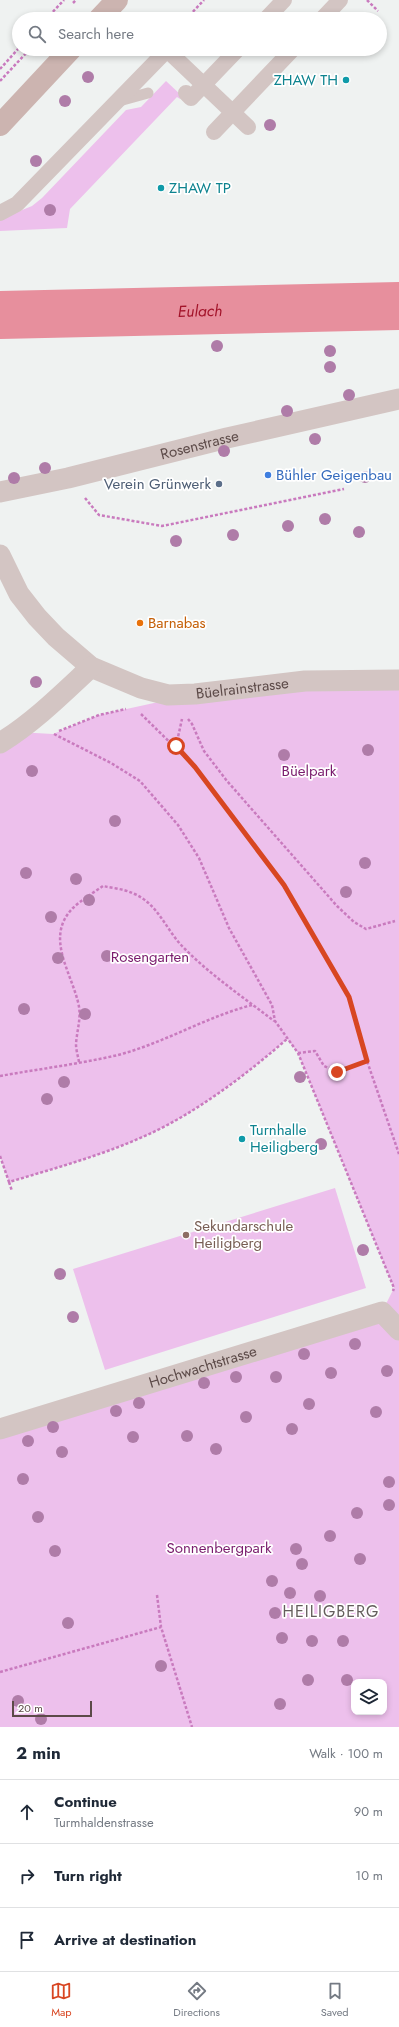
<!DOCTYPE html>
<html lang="en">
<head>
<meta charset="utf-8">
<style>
	:root { --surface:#fff; --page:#f6f6f7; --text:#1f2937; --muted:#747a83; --line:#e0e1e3; --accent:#d84622 }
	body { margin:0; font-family:Jost,sans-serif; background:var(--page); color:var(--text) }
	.controls { position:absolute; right:12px; bottom:12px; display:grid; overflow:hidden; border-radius:8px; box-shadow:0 2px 6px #0003 }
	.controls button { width:36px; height:36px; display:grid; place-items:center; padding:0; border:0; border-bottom:1px solid var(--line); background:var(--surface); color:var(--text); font:20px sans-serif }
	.scale { position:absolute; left:12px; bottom:10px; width:80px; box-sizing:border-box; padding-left:4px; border:2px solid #5c4a48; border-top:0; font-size:11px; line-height:14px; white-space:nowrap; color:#5c4a48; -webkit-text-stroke:3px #fff; paint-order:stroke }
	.stop { position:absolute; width:12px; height:12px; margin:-9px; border:3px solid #d84622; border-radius:50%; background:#fff }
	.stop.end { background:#d84622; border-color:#fff; box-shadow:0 1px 4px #0008 }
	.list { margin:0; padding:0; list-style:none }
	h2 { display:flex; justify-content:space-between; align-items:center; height:52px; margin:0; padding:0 16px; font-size:17px }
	h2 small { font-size:13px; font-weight:400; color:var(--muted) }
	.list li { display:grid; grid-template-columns:26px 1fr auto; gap:12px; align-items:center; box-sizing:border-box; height:64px; padding:0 16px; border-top:1px solid var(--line) }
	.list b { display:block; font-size:15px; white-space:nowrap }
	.list p { margin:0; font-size:13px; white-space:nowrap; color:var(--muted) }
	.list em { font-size:13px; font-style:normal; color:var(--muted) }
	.icon { flex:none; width:22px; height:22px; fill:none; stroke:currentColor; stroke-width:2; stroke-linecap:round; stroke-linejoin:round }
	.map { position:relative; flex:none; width:399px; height:1727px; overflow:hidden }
	.search { position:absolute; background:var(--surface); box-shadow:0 2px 6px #0003; left:12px; right:12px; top:12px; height:44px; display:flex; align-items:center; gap:10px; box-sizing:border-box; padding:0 14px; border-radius:22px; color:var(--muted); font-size:15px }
	.sheet { height:244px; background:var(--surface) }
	nav { display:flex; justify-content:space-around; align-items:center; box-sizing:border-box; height:56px; border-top:1px solid var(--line); background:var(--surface); font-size:11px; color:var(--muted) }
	nav a { display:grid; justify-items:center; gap:2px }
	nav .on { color:var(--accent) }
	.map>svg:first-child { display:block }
	.green { fill:#edc0ec; fill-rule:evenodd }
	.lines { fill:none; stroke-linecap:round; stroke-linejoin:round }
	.river { stroke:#e78f9d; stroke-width:48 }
	.path { stroke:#c97abe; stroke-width:2.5; stroke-dasharray:3 2; stroke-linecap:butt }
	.service { stroke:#d3c5c3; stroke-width:11 }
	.pedestrian { stroke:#d3c5c3; stroke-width:16 }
	.minor { stroke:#d3c5c3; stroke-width:21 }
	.primary { stroke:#ccb4b0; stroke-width:22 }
	.tree { fill:#af7ca8 }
	.route { stroke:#d84622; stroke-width:5 }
	.culture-dot { fill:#0f9aa8; stroke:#fff; stroke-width:1.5 }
	.shop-dot { fill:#3f7fe0; stroke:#fff; stroke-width:1.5 }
	.service-dot { fill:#5c6f8a; stroke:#fff; stroke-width:1.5 }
	.food-dot { fill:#e8710a; stroke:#fff; stroke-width:1.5 }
	.education-dot { fill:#8d6e63; stroke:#fff; stroke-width:1.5 }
	.labels { text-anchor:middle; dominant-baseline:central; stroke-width:3.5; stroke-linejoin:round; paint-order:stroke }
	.culture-label { font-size:15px; fill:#0d838f; stroke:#fff; text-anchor:start }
	.street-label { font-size:15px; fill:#5c4a48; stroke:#fff }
	.shop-label { font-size:15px; fill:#366cbe; stroke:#fff; text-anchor:start }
	.service-label { font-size:15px; fill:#4e5e75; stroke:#fff; text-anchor:end }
	.food-label { font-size:15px; fill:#c56008; stroke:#fff; text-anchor:start }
	.park-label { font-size:15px; fill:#7a1c6d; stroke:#fff }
	.education-label { font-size:15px; fill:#785e54; stroke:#fff; text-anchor:start }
	.water-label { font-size:16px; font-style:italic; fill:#a3142a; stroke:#fff }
	.neighbourhood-label { font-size:16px; letter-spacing:1px; fill:#645d5c; stroke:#fff }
</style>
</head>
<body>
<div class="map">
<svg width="399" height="1727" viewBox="0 0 399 1727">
	<rect width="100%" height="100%" fill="#eff2f1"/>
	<path class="green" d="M166 81 182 96 180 99 177 97 70 209 67 228 0 231V219L32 206 42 198 126 110 141 107Z
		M399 294V326L156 331 154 321 0 328V306L145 300Z
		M399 680V1727H0V1429L382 1312 394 1288 298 1053 287 1039C246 1074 196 1113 147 1135 103 1155 56 1168 9 1182L0 1156V743L17 732 53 734 99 715 195 694ZM354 1682H384V1712H354Z
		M335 1188 366 1288 105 1370 73 1269Z"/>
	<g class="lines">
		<path class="river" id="s1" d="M0 315 399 306"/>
		<path class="path" d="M367 0 378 11
			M73 3 76 0
			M46 19 64 0
			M186 19 204 0
			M0 69 19 48
			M0 81 30 49
			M85 498 99 515 162 526 344 489
			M141 714 195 767 283 885 349 997 367 1061 399 1154
			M188 719 192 724 204 751 227 781 337 906 354 922 366 929 395 921
			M59 731 99 715 126 709
			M54 734 111 763 140 781 178 825 199 858 229 928 272 1005 275 1021 298 1053 394 1288 393 1291
			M176 746 182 719
			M298 1053 315 1051 324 1066 337 1072 367 1061
			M79 1062C78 1056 76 1050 76 1044 77 1029 82 1017 78 1002 70 970 45 936 73 908 81 900 93 893 103 886 112 888 124 889 132 893 157 902 165 928 182 946 209 974 243 997 274 1021
			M0 1076C39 1069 79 1064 118 1055 164 1043 206 1017 252 1005
			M0 1156 9 1182C56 1168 103 1155 147 1135 196 1113 247 1074 287 1039
			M9 1182 12 1191
			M157 1595 161 1627 192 1727
			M0 1672 161 1627"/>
		<path class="service" d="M119 101 148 93"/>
		<path class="pedestrian" d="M266 19 284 0
			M322 19 340 0
			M186 93 191 98 238 49
			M214 132 293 49
			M0 213 17 204 167 50 248 127"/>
		<g class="minor">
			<path id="s2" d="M0 492 68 478 227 438 399 399"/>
			<path id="s3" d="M0 555 19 594 37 617 56 637 91 667 141 688 168 695 195 694 305 681 399 680"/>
			<path d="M0 743C34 722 62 694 91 667"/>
			<path id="s4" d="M0 1429 382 1312 399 1330"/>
		</g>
		<path class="primary" d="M99 19 117 0
			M0 125 71 49"/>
	</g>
	<g class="tree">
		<circle cx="88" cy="77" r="6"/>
		<circle cx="65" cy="101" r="6"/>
		<circle cx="270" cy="125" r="6"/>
		<circle cx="36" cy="161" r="6"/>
		<circle cx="50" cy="210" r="6"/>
		<circle cx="217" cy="346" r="6"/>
		<circle cx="330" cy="351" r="6"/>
		<circle cx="330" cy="367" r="6"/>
		<circle cx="349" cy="395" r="6"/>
		<circle cx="287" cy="411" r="6"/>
		<circle cx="315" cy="439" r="6"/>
		<circle cx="224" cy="451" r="6"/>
		<circle cx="45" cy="468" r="6"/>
		<circle cx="365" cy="477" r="6"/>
		<circle cx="14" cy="478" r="6"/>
		<circle cx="325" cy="519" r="6"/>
		<circle cx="288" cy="526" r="6"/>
		<circle cx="359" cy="532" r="6"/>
		<circle cx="233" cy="535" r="6"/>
		<circle cx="176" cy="541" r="6"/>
		<circle cx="36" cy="682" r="6"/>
		<circle cx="368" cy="750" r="6"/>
		<circle cx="284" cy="755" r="6"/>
		<circle cx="32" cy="771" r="6"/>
		<circle cx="115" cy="821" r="6"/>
		<circle cx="365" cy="863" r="6"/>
		<circle cx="26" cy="873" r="6"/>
		<circle cx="76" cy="879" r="6"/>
		<circle cx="346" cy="892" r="6"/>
		<circle cx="89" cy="900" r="6"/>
		<circle cx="51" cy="917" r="6"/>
		<circle cx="107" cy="956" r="6"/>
		<circle cx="58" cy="958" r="6"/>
		<circle cx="24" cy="1009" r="6"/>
		<circle cx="85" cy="1014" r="6"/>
		<circle cx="300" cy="1077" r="6"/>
		<circle cx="64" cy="1082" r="6"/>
		<circle cx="47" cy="1099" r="6"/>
		<circle cx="321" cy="1144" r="6"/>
		<circle cx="363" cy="1250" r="6"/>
		<circle cx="60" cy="1274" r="6"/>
		<circle cx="73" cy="1317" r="6"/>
		<circle cx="355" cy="1344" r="6"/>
		<circle cx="304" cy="1354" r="6"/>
		<circle cx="387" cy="1371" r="6"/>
		<circle cx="331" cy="1373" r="6"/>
		<circle cx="236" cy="1377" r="6"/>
		<circle cx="276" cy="1377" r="6"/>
		<circle cx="204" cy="1383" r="6"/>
		<circle cx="139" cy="1403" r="6"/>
		<circle cx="309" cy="1404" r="6"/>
		<circle cx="116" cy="1411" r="6"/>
		<circle cx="376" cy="1412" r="6"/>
		<circle cx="246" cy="1417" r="6"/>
		<circle cx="53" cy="1427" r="6"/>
		<circle cx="292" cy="1429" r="6"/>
		<circle cx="187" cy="1436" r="6"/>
		<circle cx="133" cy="1437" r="6"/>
		<circle cx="28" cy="1441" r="6"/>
		<circle cx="216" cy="1449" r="6"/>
		<circle cx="62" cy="1452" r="6"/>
		<circle cx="23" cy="1479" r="6"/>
		<circle cx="389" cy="1482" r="6"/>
		<circle cx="389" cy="1505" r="6"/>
		<circle cx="357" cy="1513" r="6"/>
		<circle cx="38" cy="1517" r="6"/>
		<circle cx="330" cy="1536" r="6"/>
		<circle cx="296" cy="1549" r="6"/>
		<circle cx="55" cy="1551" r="6"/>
		<circle cx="360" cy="1559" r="6"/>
		<circle cx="302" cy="1564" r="6"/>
		<circle cx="272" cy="1581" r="6"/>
		<circle cx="290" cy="1593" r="6"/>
		<circle cx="320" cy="1596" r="6"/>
		<circle cx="275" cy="1613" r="6"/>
		<circle cx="68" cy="1623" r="6"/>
		<circle cx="282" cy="1638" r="6"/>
		<circle cx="312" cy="1641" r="6"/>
		<circle cx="343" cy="1641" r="6"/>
		<circle cx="161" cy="1666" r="6"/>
		<circle cx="308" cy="1680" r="6"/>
		<circle cx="347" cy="1680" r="6"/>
		<circle cx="18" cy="1701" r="6"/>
		<circle cx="280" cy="1704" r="6"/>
		<circle cx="41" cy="1719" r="6"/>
	</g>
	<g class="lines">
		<path class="route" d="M176 746 195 767 284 885 349 997 367 1061 337 1072"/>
	</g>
	<g class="culture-dot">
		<circle cx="346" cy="80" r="4"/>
		<circle cx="161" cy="188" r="4"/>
		<circle cx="242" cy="1139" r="4"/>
	</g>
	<circle class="shop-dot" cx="268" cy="475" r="4"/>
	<circle class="service-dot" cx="219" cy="484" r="4"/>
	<circle class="food-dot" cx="140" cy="623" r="4"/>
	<circle class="education-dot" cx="186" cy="1235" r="4"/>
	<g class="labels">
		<g class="culture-label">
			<text x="338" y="80" text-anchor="end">ZHAW TH</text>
			<text x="169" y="188">ZHAW TP</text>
			<text x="250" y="1130">Turnhalle<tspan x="250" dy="17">Heiligberg</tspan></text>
		</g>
		<g class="street-label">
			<text stroke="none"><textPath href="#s2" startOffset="205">Rosenstrasse</textPath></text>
			<text stroke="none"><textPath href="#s3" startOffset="303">Büelrainstrasse</textPath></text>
			<text stroke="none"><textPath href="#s4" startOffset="212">Hochwachtstrasse</textPath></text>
		</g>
		<g class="shop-label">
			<text x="276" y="475">Bühler Geigenbau</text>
		</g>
		<g class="service-label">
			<text x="211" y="484">Verein Grünwerk</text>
		</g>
		<g class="food-label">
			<text x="148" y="623">Barnabas</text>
		</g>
		<g class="park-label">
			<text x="309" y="771">Büelpark</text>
			<text x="150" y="957">Rosengarten</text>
			<text x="219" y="1548">Sonnenbergpark</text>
		</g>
		<g class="education-label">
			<text x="194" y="1226">Sekundarschule<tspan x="194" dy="17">Heiligberg</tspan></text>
		</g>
		<g class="water-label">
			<text stroke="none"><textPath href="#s1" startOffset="200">Eulach</textPath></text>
		</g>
		<g class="neighbourhood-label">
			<text x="331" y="1611">HEILIGBERG</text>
		</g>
	</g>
</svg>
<div class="controls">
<button><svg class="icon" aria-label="layers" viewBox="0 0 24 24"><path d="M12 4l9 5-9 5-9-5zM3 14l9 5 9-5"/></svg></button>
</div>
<div class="scale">20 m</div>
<div class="stop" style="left:176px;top:746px"></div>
<div class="stop end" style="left:337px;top:1072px"></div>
<div class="search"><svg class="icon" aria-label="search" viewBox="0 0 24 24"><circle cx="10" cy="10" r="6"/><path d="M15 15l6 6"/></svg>Search here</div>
</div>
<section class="sheet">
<h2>2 min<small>Walk · 100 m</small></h2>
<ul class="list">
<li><svg class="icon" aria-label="ahead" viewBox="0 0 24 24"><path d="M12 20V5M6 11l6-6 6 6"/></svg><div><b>Continue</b><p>Turmhaldenstrasse</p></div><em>90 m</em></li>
<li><svg class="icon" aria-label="right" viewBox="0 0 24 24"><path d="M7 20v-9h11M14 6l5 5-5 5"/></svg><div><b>Turn right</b></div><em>10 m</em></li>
<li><svg class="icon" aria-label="arrive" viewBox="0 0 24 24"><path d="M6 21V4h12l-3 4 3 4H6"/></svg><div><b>Arrive at destination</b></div></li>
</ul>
</section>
<nav>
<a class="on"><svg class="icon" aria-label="map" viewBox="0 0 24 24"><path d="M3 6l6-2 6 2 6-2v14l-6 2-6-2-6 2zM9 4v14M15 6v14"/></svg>Map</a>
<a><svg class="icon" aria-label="directions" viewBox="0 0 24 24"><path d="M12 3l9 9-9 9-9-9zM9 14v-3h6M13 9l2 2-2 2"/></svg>Directions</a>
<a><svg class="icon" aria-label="saved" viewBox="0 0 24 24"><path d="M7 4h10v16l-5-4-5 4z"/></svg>Saved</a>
</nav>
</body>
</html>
